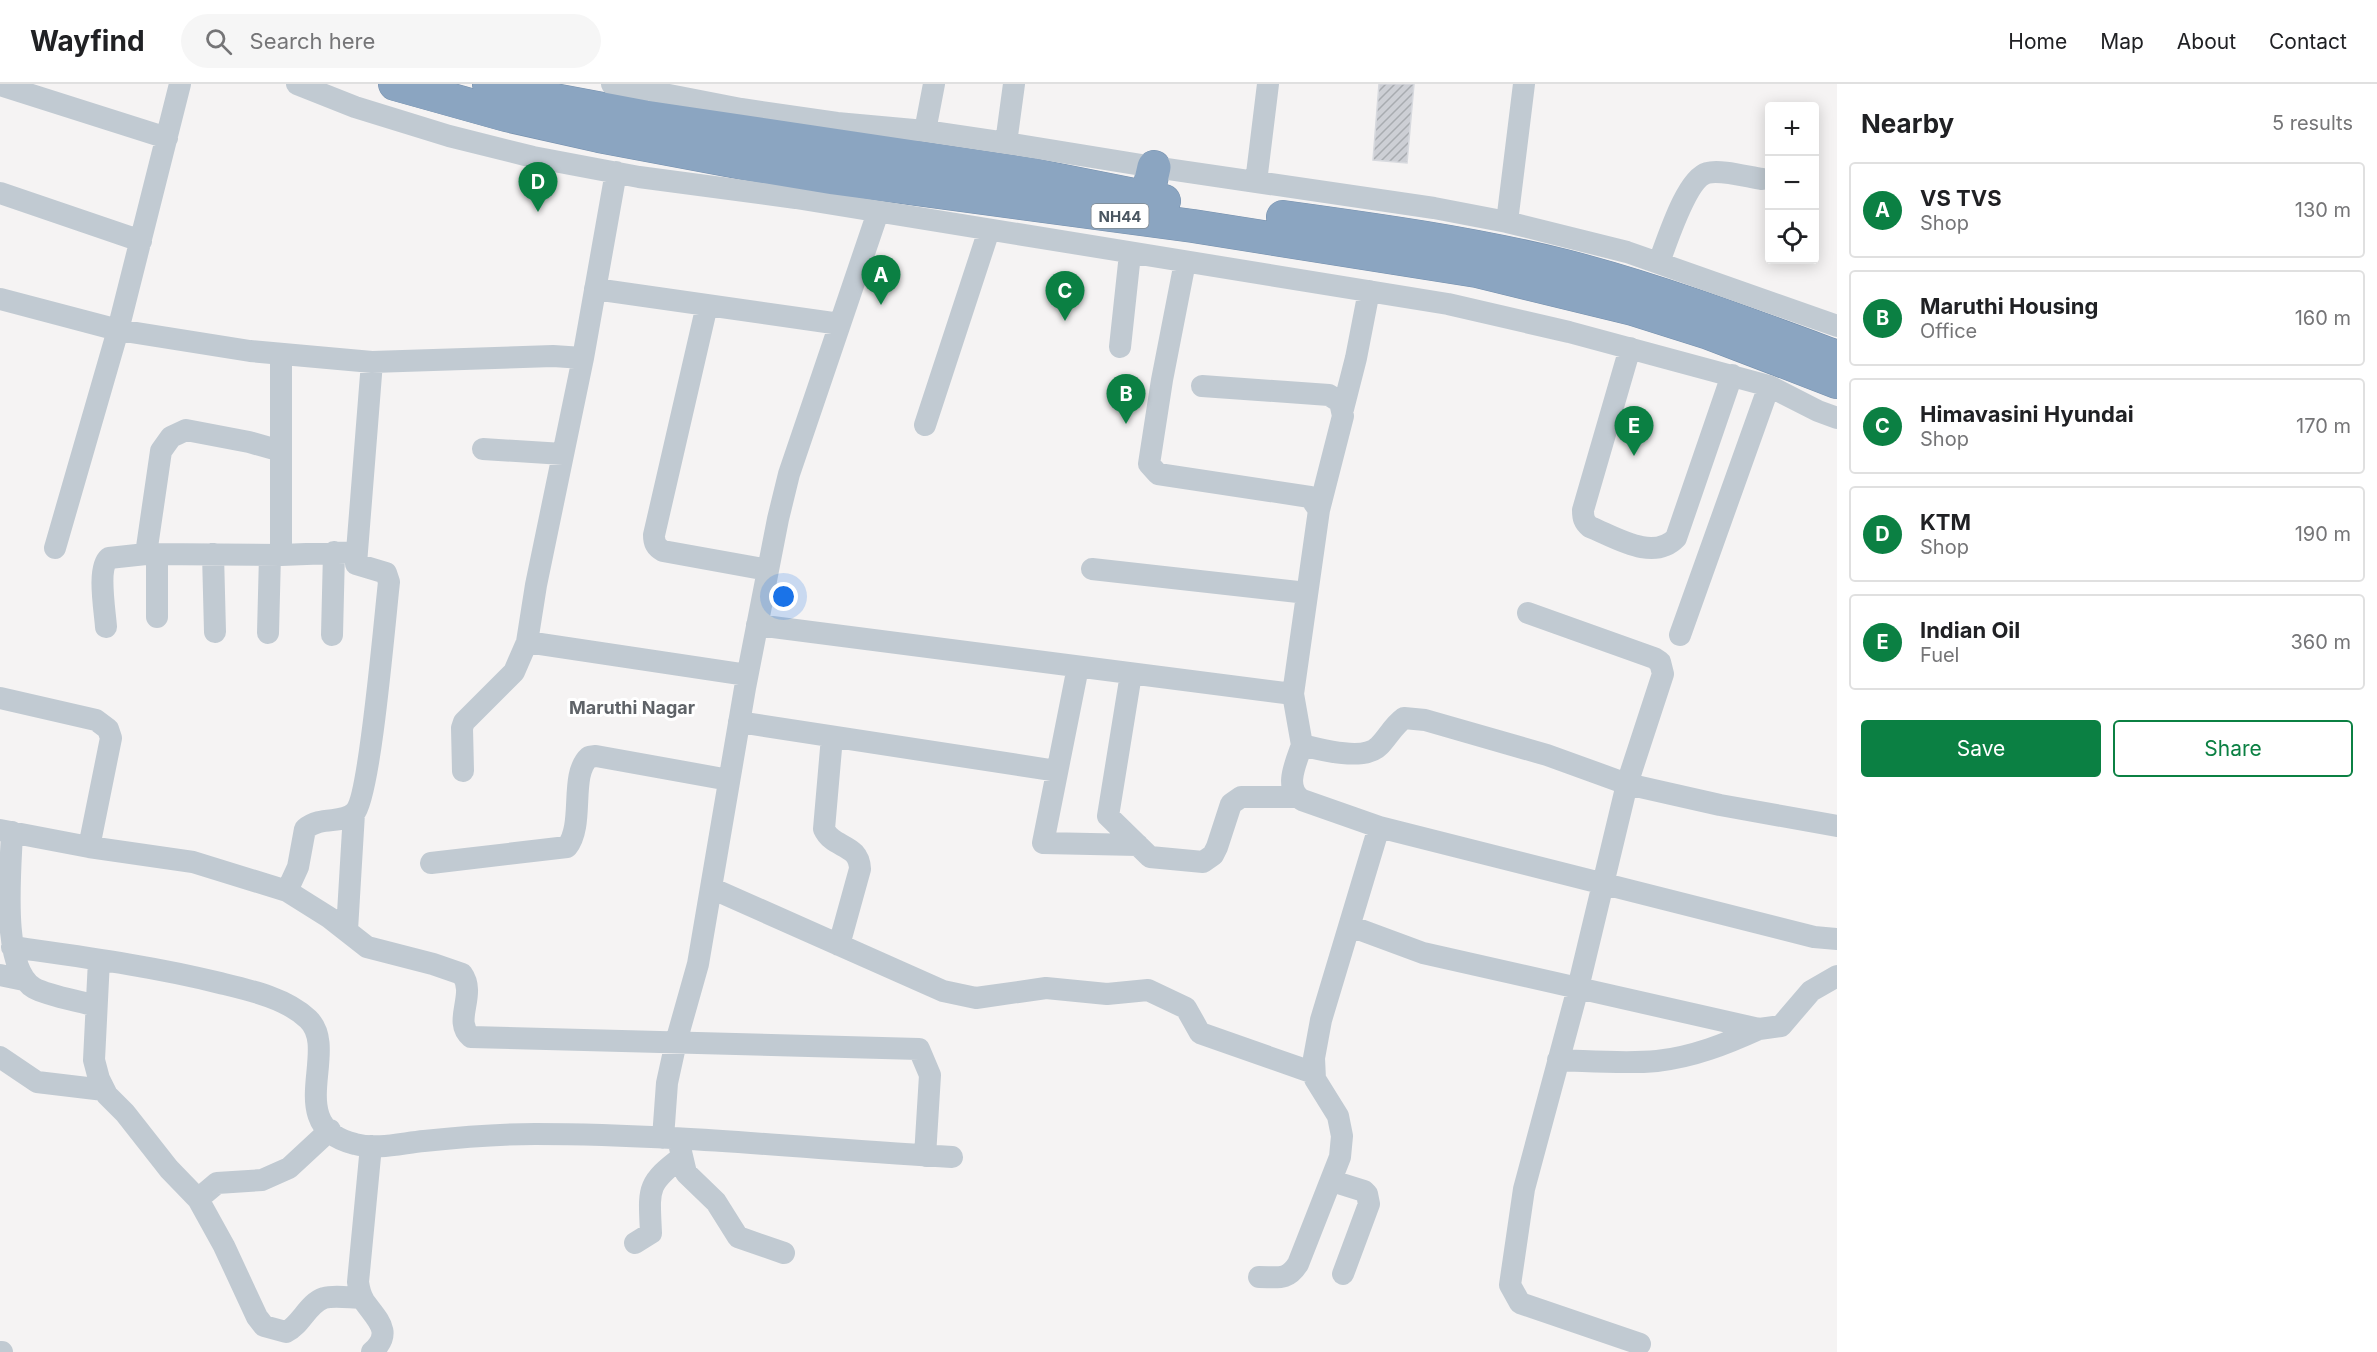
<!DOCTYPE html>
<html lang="en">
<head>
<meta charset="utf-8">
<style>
	:root { --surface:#fff; --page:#f6f6f6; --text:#202124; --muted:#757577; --line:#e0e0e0; --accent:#0b8043 }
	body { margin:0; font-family:Inter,sans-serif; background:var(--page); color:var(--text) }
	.controls { position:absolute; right:18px; top:18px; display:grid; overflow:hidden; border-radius:6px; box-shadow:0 3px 15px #0003 }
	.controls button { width:54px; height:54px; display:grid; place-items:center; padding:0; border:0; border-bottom:2px solid var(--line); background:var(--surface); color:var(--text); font:30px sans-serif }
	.you { position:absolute; left:784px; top:513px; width:21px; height:21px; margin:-15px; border:4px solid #fff; border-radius:50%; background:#1a73e8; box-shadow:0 0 0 9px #1a73e833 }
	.badge { display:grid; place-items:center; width:39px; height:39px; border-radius:50%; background:var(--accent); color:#fff; font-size:20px; font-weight:700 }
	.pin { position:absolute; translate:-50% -50px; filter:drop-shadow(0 2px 3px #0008) }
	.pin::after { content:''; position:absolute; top:32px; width:21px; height:18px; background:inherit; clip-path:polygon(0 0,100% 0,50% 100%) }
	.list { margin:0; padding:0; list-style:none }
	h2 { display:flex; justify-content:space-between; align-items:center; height:78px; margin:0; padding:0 24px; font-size:26px }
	h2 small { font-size:20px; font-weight:400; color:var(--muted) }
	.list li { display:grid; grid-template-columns:39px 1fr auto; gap:18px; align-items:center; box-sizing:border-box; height:96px; margin:0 12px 12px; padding:0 12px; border:2px solid var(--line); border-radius:6px }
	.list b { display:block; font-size:22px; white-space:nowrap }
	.list p { margin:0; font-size:20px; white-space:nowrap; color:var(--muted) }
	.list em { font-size:20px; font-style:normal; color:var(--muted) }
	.actions { display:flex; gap:12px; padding:18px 24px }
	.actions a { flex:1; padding:14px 0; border:2px solid var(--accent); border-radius:6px; text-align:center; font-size:21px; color:var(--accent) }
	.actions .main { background:var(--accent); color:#fff }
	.icon { flex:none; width:33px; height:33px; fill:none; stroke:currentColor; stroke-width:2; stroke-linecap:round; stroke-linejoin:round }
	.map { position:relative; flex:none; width:1837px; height:1268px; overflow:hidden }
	header { display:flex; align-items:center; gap:36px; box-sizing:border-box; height:84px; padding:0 30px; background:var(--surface); border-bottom:2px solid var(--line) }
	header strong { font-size:28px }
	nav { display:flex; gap:33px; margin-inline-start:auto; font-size:21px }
	.search { width:420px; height:54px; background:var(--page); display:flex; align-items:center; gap:15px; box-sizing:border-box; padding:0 21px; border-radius:33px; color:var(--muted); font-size:22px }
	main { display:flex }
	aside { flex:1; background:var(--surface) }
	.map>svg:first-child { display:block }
	.building { fill:url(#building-hatch); stroke:#d7d9de; stroke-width:1.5 }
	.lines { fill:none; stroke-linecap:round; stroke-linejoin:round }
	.highway-casing { stroke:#7690ad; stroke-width:34 }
	.minor { stroke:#c1cad2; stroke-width:22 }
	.highway { stroke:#8ba5c1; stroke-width:33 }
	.labels { text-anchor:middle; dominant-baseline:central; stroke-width:6; stroke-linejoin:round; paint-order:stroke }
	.shield { fill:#fff; stroke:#808990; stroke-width:1.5 }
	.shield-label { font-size:15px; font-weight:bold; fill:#4a5661 }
	.neighbourhood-label { font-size:18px; font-weight:bold; fill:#5f6368; stroke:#fff }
</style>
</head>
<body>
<header>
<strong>Wayfind</strong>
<div class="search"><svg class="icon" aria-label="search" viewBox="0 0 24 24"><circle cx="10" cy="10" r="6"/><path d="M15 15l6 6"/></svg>Search here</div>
<nav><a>Home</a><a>Map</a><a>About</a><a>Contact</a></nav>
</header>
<main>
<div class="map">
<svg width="1837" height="1268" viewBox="0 0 1837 1268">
	<defs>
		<pattern id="building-hatch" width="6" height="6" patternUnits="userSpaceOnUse" patternTransform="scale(1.5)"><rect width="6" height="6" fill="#cdcfd5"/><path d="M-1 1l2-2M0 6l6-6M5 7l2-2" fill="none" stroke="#a8abb0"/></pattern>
	</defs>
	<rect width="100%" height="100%" fill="#f5f3f3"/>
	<path class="building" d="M1379 0H1414L1407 79 1373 76Z"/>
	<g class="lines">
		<defs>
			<path id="highway" d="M395 0 506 31 599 52 743 79 834 94 1193 142 1477 187 1633 225 1709 249 1837 298
				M489 0 544 14 645 33 1033 91 1164 117
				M1147 114 1154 83
				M1283 133C1378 146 1472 159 1565 182 1658 206 1748 240 1837 273"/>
		</defs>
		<use href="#highway" class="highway-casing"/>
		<path class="minor" d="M297 0 355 23 449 52 533 73 639 93 796 114 1448 220 1569 248 1769 302 1818 327 1837 334
			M612 0 741 25 837 39 925 47 1006 59 1154 83 1434 124 1507 138 1627 168 1837 242
			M0 1 167 54
			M925 47 934 0
			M1006 59 1014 0
			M1256 98 1268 0
			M0 109 141 157
			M1507 138 1524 0
			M1185 178 1162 296 1149 380 1158 390 1310 413 1319 426 1293 610 1302 661C1321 666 1365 677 1379 662 1388 653 1393 642 1404 634L1425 636 1547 671 1627 700 1720 721 1837 742
			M1659 178C1667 158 1686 95 1707 89 1720 85 1748 93 1762 95
			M595 205 840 240
			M0 215 118 246 250 267 372 278 553 272 583 274
			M707 221 654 451C654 459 656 463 663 467L768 486
			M1120 263 1130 170
			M1630 264 1583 426C1583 434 1584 438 1590 443 1615 453 1653 478 1676 454L1732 291
			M281 270V471
			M1202 302 1329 311 1340 318 1343 332 1319 426
			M1343 325 1356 274 1369 207
			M925 341 989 146
			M483 365 563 370
			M55 464 118 246 180 0
			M146 470 161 367 171 353 186 346 249 358 281 367
			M213 470 215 548
			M1092 485 1307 509
			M1528 529 1654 574 1660 578 1663 590 1627 700 1578 904 1524 1105 1510 1201 1520 1219 1640 1260
			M157 533V470
			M757 541 1293 610
			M106 543C105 527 97 484 109 474L146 470 281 471 357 468
			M268 549 270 471
			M332 551 334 468
			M1680 551 1769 302
			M527 558 747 591
			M1078 583 1043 759 1138 761
			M1131 590 1108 732 1150 773 1203 778 1213 771 1217 763 1231 720 1241 713H1297
			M0 614 96 636 108 645 111 654 89 763
			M739 638 1057 687
			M832 653 824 745C833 765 859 759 860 785L839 861
			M1302 661C1296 679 1283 704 1302 716L1379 743 1814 853 1837 855
			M463 687 462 644 464 638 514 588 527 558 536 501 583 274 616 88
			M0 746 89 763 193 778 287 807 330 834 367 863 433 880 462 890C477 911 452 937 471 953L919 965 930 991 925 1072
			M12 748C11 783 0 884 34 904 48 912 80 917 96 922
			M431 779 567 763C585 740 569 691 589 673L596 672 729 696
			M711 804 943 907 976 914 1046 904 1107 910 1148 906 1186 924 1200 949 1314 989
			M287 807 298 783 305 745C322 731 343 741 355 728 370 712 385 532 389 498L386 489 356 480 372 278
			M1350 842 1423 869 1759 945 1781 942 1811 907 1837 892
			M347 846 354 729
			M12 863C82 873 152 882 220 899 249 906 286 914 308 935 341 966 281 1042 355 1060 377 1066 402 1059 424 1057 461 1053 497 1050 535 1050 674 1050 813 1065 952 1073
			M99 876 94 976 99 995 107 1011 125 1029 169 1085 198 1115 224 1162 257 1233 264 1242 286 1248C301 1241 308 1219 324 1214 335 1211 351 1214 362 1214
			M0 891 24 896
			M0 973 37 998 104 1006
			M1558 976C1591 977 1625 980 1657 977 1693 973 1726 960 1759 945
			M663 1054 667 999 676 958 698 880 745 604 778 435 789 390 878 128
			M678 1055 686 1089 716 1118 738 1153 784 1169
			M371 1062 358 1198C359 1205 361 1212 364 1217 377 1236 394 1248 372 1268
			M1332 1097 1364 1107 1367 1110 1369 1120 1343 1190
			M198 1115 217 1099 262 1096 289 1084 330 1046
			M635 1159 651 1149C649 1105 646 1100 682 1073
			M1259 1193C1278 1193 1287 1197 1298 1180L1340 1073 1342 1052 1338 1032 1315 995 1314 974 1321 936 1379 743
			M0 1268H2"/>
		<use href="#highway" class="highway"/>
	</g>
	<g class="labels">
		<rect class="shield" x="1091.5" y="120" width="57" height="24" rx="4.5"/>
		<g class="shield-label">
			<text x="1120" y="132">NH44</text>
		</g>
		<g class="neighbourhood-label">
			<text x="632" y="623">Maruthi Nagar</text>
		</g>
	</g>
</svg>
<div class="controls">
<button>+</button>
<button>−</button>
<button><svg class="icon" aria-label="locate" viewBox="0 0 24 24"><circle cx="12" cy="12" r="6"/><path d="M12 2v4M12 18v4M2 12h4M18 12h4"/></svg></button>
</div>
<div class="you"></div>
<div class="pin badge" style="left:881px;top:221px">A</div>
<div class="pin badge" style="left:1126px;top:340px">B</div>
<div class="pin badge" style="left:1065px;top:237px">C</div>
<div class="pin badge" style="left:538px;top:128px">D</div>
<div class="pin badge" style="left:1634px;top:372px">E</div>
</div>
<aside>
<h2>Nearby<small>5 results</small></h2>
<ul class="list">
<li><span class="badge">A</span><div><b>VS TVS</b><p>Shop</p></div><em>130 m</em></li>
<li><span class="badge">B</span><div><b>Maruthi Housing</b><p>Office</p></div><em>160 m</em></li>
<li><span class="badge">C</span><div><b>Himavasini Hyundai</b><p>Shop</p></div><em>170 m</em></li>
<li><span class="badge">D</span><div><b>KTM</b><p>Shop</p></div><em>190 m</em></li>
<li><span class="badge">E</span><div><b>Indian Oil</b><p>Fuel</p></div><em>360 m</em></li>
</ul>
<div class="actions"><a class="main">Save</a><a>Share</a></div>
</aside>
</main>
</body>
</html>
